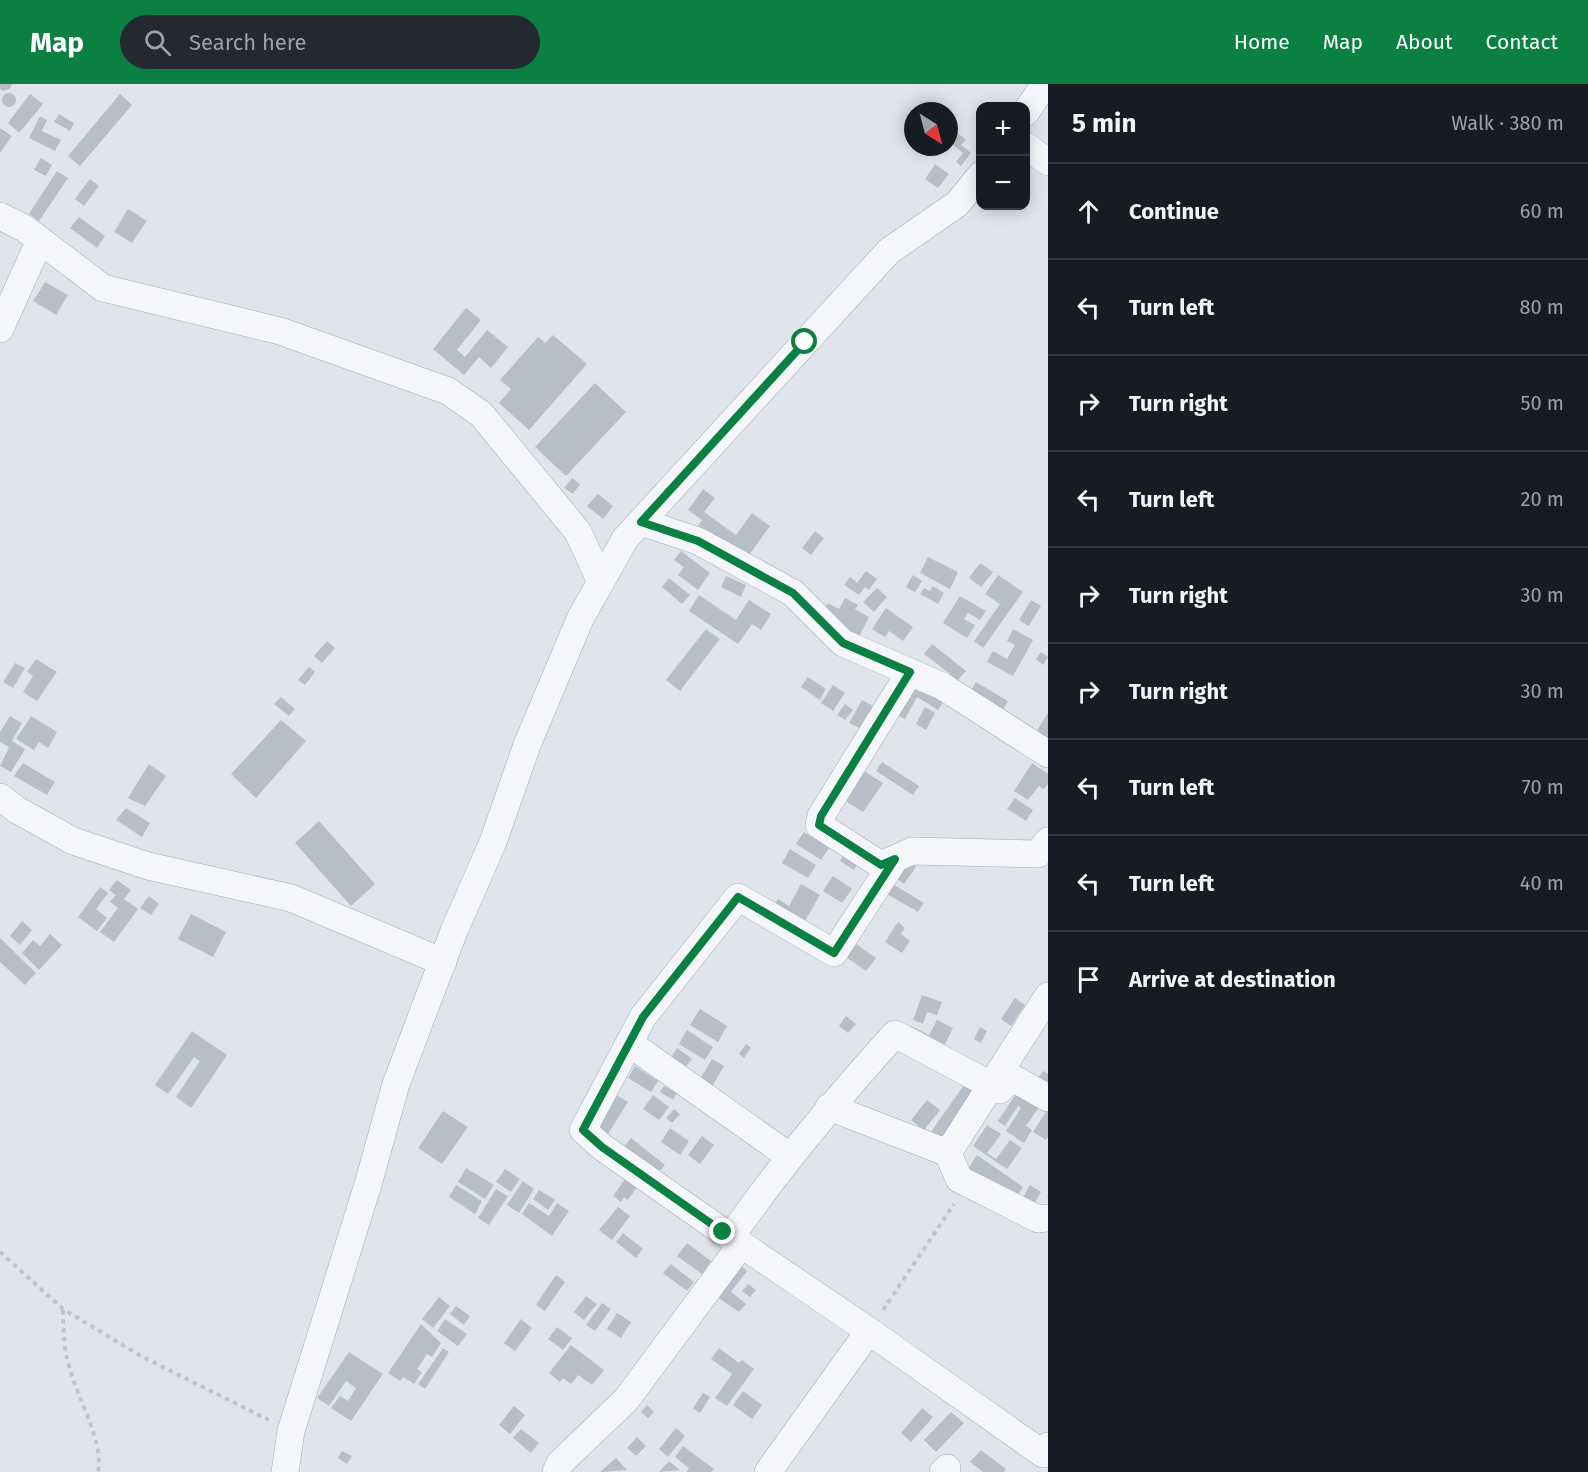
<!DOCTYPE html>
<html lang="en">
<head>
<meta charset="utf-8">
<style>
	:root { --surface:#171b24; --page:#242831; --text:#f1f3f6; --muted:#9ea1a6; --line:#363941; --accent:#0b8043 }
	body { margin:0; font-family:"Fira Sans",sans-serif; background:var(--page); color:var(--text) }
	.controls { position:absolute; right:18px; top:18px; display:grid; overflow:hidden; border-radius:12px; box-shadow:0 3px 15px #0003 }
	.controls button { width:54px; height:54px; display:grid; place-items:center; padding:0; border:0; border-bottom:2px solid var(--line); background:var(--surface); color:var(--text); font:30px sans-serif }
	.compass { position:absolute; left:904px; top:18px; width:54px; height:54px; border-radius:50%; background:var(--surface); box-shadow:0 3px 15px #0003; rotate:144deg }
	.stop { position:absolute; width:18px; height:18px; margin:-14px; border:4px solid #0b8043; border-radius:50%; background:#fff }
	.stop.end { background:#0b8043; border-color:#fff; box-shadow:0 2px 6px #0008 }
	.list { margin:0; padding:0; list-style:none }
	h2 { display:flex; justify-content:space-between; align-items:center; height:78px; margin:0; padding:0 24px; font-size:26px }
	h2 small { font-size:20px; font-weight:400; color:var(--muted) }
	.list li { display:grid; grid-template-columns:39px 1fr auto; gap:18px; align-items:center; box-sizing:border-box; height:96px; padding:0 24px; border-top:2px solid var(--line) }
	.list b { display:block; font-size:22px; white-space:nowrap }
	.list em { font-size:20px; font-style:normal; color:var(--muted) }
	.icon { flex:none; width:33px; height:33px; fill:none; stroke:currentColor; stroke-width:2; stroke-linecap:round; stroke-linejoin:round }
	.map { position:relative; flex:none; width:1048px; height:1388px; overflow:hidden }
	header { display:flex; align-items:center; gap:36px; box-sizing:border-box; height:84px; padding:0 30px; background:var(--accent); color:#fff }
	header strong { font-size:28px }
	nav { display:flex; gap:33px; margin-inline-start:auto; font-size:21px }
	.search { width:420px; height:54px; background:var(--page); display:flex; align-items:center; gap:15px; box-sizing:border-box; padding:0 21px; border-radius:33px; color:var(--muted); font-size:22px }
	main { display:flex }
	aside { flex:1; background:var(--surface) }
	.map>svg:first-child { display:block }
	.building { fill:#b8bec8 }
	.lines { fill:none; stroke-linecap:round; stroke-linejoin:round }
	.minor-casing { stroke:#a6acb5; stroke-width:28 }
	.path { stroke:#bfc3ca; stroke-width:4; stroke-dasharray:4.5 4.5; stroke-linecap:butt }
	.minor { stroke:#f4f6f9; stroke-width:27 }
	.route { stroke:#0b8043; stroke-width:8 }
</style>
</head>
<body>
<header>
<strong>Map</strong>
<div class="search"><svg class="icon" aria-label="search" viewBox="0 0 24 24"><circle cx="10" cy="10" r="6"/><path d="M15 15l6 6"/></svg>Search here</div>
<nav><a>Home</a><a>Map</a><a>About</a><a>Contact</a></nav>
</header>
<main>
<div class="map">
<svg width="1048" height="1388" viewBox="0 0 1048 1388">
	<rect width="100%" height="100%" fill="#e1e5eb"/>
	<path class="building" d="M0 0H12L10 5 3 7 0 5Z
		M2 16a7 7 0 1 1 14 0a7 7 0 1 1-14 0Z
		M30 10 43 20 19 49 8 39Z
		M120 10 132 21 80 82 68 72Z
		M59 30 74 39 70 47 54 38Z
		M40 32 47 36 42 47 61 56 55 67 29 54Z
		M949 42 966 56 961 61 971 69 961 82 956 78 963 69 953 61 948 67 943 63H949Z
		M0 44 12 52 0 69Z
		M41 74 52 81 46 92 34 86Z
		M935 80 949 90 938 104 925 95Z
		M57 87 68 94 39 137 29 130Z
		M90 95 99 102 84 122 75 115Z
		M128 125 147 137 132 159 114 148Z
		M79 133 105 152 97 164 70 144Z
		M45 198 68 211 56 231 33 217Z
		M466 224 481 236 457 266 465 273 487 246 508 263 491 284 479 273 464 291 433 265Z
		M553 251 587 280 529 346 499 319 511 305 500 296 538 253 545 259Z
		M595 299 626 328 566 392 535 363Z
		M572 394 580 400 573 410 564 404Z
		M703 405 715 414 704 428 736 451 752 429 770 442 744 478 697 444 702 436 688 426Z
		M598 410 613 422 603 435 587 422Z
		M815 447 824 454 811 471 802 464Z
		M681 467 710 489 698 506 678 491 684 483 674 476Z
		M928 473 958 488 950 505 920 489Z
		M980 479 993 488 981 503 969 494Z
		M866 487 877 495 869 506 865 503 859 511 844 501 850 493 857 499Z
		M913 491 922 497 915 508 906 503Z
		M998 491 1023 508 983 564 974 557 1000 520 985 510Z
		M726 492 746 501 741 513 721 503Z
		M669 494 690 511 682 520 662 503Z
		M933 502 944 509 938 520 920 510 924 504 930 507Z
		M877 504 887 513 874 528 863 518Z
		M699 511 736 536 749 516 771 530 761 546 752 540 738 560 689 527Z
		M960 512 986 527 980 536 968 529 964 535 975 541 967 554 943 539Z
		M845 514 858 521 855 525 869 533 858 554 820 532 828 519 839 525Z
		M1031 516 1041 522 1029 542 1019 536Z
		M886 524 913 543 903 557 889 547 885 553 872 545Z
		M706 545 720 555 680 607 666 596Z
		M1013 545 1033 556 1013 592 987 578 993 567 1007 575 1015 561 1007 557Z
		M327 557 335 564 322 579 314 572Z
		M932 560 966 587 958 596 924 570Z
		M1041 568 1048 573 1043 581 1036 575Z
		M36 575 57 588 37 617 23 608 33 592 27 588Z
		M15 579 25 584 13 604 3 598Z
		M309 583 315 588 305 601 298 596Z
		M808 593 826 605 820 616 801 603Z
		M914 593 947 612 938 626 917 613 905 635 893 629Z
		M976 598 1008 617 1002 627 970 608Z
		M833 601 845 609 833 627 821 619Z
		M281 613 295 625 289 632 274 620Z
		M862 616 875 623 862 645 849 639Z
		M845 620 853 626 845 636 837 631Z
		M925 623 935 629 926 646 916 640Z
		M1048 629V655L1031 656Z
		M10 632 22 639 12 657 25 665 11 688 0 682 9 663 0 658V648Z
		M31 632 57 648 48 664 39 658 34 666 16 655Z
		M281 636 306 657 256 714 231 690Z
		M882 678 919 702 913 711 876 687Z
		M23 679 55 698 47 711 14 692Z
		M1032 679 1048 690V700L1044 705 1039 702 1028 716 1014 707Z
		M149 680 166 692 145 722 128 714Z
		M864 687 883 699 863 728 844 716Z
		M1015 714 1033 726 1026 737 1007 725Z
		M126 724 150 739 142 753 116 736Z
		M319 737 375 800 351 822 295 759Z
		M804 748 829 764 821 776 796 760Z
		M790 765 816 781 808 794 782 779Z
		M845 768 859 777 854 786 840 777Z
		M906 776 916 783 904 800 893 792Z
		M833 792 852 805 842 819 823 807Z
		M117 796 131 806 124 815 138 825 114 858 100 848 118 824 110 818 116 811 109 806Z
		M886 796 924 819 918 828 880 806Z
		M801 800 820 811 799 847 769 830 778 815 789 822Z
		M100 803 108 809 96 825 107 834 97 847 78 833Z
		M149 812 159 820 151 831 140 824Z
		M191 830 226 848 213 873 178 855Z
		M22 837 32 846 20 861 10 852Z
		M898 838 905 844 901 850 910 857 902 869 885 858Z
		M50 850 62 861 39 886 22 869 33 856 40 862Z
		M0 854 36 889 25 901 0 878Z
		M856 860 876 874 866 887 846 873Z
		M922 911 942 918 937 931 927 928 923 940 913 936Z
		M1015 914 1025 921 1011 942 1001 935Z
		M700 925 727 942 718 958 690 941Z
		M846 932 856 940 848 949 839 942Z
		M937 936 953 944 940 970 905 953 911 942 929 951Z
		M980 943 987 947 981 959 974 955Z
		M687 946 713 963 705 976 679 960Z
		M192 947 227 971 191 1024 176 1013 200 977 194 973 168 1010 155 1001Z
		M746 960 751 964 744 974 739 970Z
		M677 964 692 975 685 984 671 974Z
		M712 975 724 982 712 1003 700 995Z
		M635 982 658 997 651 1008 628 994Z
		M1043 987 1048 990V1005L1036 997Z
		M966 998 978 1006 938 1063 926 1055Z
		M664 1002 677 1009 673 1016 660 1008Z
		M1020 1004 1042 1019 1026 1042 1032 1046 1024 1059 1006 1047 1021 1024 1018 1022 1005 1042 998 1037Z
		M615 1010 628 1018 607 1052 594 1044Z
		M653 1011 669 1023 659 1036 643 1025Z
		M927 1016 940 1026 924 1046 911 1036Z
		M674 1025 680 1030 672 1039 666 1034Z
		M1048 1025V1053L1046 1056 1033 1048Z
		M443 1027 468 1043 442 1080 418 1064Z
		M987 1041 1001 1050 987 1069 996 1075 1010 1056 1022 1064 1007 1085 973 1062Z
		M670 1044 689 1057 680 1071 661 1058Z
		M702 1052 714 1061 700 1080 688 1071Z
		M631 1054 665 1081 656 1092 622 1065Z
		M977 1071 1023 1103 1014 1117 968 1085Z
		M466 1084 494 1101 485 1115 458 1098Z
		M505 1085 520 1095 511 1108 496 1098Z
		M625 1095 637 1103 628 1116 624 1113 621 1118 613 1112Z
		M523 1097 534 1105 519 1129 507 1121Z
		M456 1101 482 1117 475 1130 449 1113Z
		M1030 1101 1041 1108 1032 1123 1021 1117Z
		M496 1105 508 1112 489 1141 478 1134Z
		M539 1106 555 1116 548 1126 533 1115Z
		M529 1119 549 1132 557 1119 569 1127 552 1152 522 1130Z
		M618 1123 630 1132 612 1156 599 1146Z
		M623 1149 643 1165 636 1174 616 1158Z
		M687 1159 711 1177 702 1190 677 1172Z
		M737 1179 747 1187 731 1208 746 1220 739 1228 713 1210Z
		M671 1180 694 1198 687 1207 663 1189Z
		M556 1191 565 1198 545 1227 536 1221Z
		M748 1200 756 1206 750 1213 742 1207Z
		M586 1212 597 1220 584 1236 574 1228Z
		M439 1213 450 1222 433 1244 422 1235Z
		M602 1219 611 1225 595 1247 586 1241Z
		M456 1222 470 1232 464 1241 450 1230Z
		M617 1229 631 1238 621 1254 607 1245Z
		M445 1235 467 1250 458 1262 437 1247Z
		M521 1235 532 1244 515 1267 504 1259Z
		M421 1240 441 1259 432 1273 427 1270 417 1285 422 1288 414 1300 403 1293 400 1297 388 1289Z
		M557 1243 572 1254 563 1266 548 1255Z
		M571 1261 604 1286 592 1301 578 1291 571 1300 563 1294 560 1298 549 1289Z
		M443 1264 449 1268 425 1305 418 1300Z
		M719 1264 739 1279 742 1276 754 1285 727 1322 715 1314 732 1290 711 1275Z
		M349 1268 383 1290 351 1337 331 1324 340 1312 348 1317 356 1304 346 1297 329 1322 317 1314Z
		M743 1307 762 1321 752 1335 733 1321Z
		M703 1309 710 1313 700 1329 693 1324Z
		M647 1321 654 1328 648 1334 641 1328Z
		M514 1322 525 1331 510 1350 499 1341Z
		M922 1324 933 1333 911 1358 901 1349Z
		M951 1328 964 1339 936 1368 924 1356Z
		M676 1344 685 1352 668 1373 659 1365Z
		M521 1345 539 1359 531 1369 513 1354Z
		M637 1353 646 1362 636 1372 627 1364Z
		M683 1362 714 1385 711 1388H686L689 1384 675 1373Z
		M981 1366 1006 1385 1004 1388H983L970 1378Z
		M342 1367 352 1372 347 1380 338 1374Z
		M616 1374 627 1386 600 1388Z
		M669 1377 680 1386 659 1388Z"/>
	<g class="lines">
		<defs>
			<path id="minor" d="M1026 28 1045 0
				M1026 62 1048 78
				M0 132 24 144 103 204 280 247 448 307 481 330 578 448 601 498
				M0 245 40 156
				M641 438 698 457 793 509 843 559 942 602 1048 670
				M910 588 821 732 819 741 881 781 912 767 1038 770 1048 757
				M0 713 17 726 73 757 148 782 291 814 443 878
				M895 775 834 869 738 813 643 933 583 1046 602 1063 723 1148 735 1147C784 1077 838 1013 895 950L1000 1006 1011 993 1048 1014
				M1048 912 948 1069 959 1095 1038 1135 1048 1134
				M629 959 789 1072
				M829 1023 948 1069
				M723 1148 869 1247 1043 1370 1048 1362
				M285 1388 291 1347 369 1097 396 1000 454 847 493 758 527 661 580 535 625 455 889 167 957 120 981 91
				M556 1388 560 1379 626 1316 741 1161
				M768 1388 869 1247
				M943 1388 947 1384"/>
		</defs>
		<use href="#minor" class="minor-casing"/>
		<path class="path" d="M0 1168 63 1225 141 1272 269 1336
			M63 1226C63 1247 64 1266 70 1286 78 1314 104 1359 98 1388
			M883 1226 954 1120"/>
		<use href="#minor" class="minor"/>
	</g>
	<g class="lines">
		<path class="route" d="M723 1148 602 1063 583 1046 643 933 738 813 834 869 895 775 881 781 819 741 821 732 910 588 843 559 793 509 698 457 641 438 805 258"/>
	</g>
</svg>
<div class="controls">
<button>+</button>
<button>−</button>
</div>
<svg class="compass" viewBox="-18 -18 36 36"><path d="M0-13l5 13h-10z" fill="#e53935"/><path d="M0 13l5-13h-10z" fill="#9ea1a6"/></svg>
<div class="stop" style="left:805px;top:258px"></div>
<div class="stop end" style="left:723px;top:1148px"></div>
</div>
<aside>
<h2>5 min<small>Walk · 380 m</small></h2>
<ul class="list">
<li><svg class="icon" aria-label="ahead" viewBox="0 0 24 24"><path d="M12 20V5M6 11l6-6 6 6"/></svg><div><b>Continue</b></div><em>60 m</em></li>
<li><svg class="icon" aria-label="left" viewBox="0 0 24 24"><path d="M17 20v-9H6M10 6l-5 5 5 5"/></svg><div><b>Turn left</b></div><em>80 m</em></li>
<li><svg class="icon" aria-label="right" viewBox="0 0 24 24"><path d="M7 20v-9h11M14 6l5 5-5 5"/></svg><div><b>Turn right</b></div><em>50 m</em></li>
<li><svg class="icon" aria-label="left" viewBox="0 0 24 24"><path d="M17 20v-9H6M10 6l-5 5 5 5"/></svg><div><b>Turn left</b></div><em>20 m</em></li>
<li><svg class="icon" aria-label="right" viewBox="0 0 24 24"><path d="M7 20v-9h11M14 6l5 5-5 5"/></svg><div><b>Turn right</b></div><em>30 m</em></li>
<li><svg class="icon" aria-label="right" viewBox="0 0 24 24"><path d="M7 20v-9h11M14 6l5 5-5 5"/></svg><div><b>Turn right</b></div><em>30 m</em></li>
<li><svg class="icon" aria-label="left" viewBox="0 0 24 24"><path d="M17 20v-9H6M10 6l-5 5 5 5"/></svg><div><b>Turn left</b></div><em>70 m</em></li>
<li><svg class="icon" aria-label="left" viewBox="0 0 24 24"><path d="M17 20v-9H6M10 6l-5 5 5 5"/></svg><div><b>Turn left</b></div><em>40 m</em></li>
<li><svg class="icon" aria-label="arrive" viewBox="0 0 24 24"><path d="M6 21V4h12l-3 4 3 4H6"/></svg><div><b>Arrive at destination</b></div></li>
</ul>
</aside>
</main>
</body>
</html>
